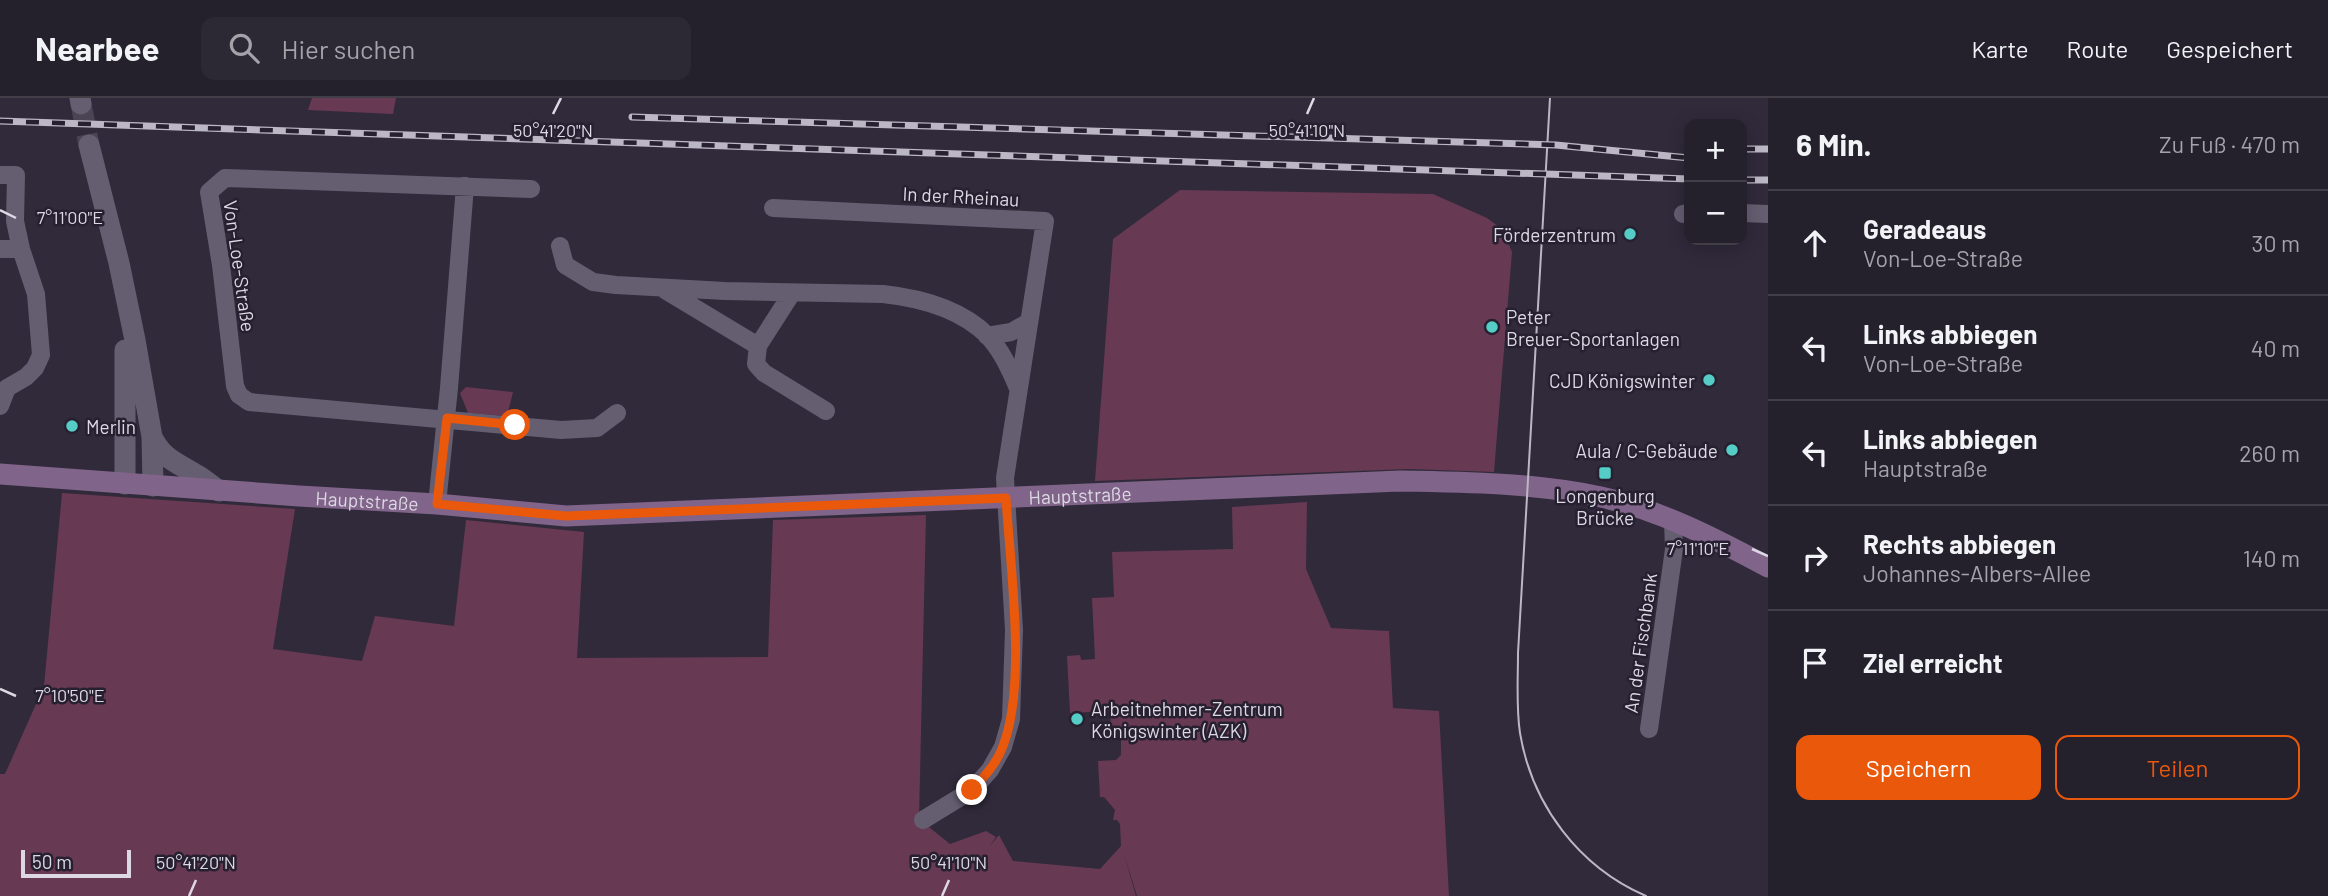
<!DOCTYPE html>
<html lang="de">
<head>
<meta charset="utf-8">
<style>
	:root { --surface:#24202c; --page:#2c2834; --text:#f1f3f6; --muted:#a3a3a9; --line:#413e48; --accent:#ea580c }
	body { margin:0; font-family:Barlow,sans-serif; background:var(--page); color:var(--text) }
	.controls { position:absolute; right:21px; top:21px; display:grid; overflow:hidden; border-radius:14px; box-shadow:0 4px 18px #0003 }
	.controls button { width:63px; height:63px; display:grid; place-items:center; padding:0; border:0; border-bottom:2px solid var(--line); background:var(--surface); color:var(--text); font:35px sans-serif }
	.scale { position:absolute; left:21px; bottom:18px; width:110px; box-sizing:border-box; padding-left:7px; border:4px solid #ddd9e4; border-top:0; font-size:19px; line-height:24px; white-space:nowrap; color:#ddd9e4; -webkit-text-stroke:5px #262030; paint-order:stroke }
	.stop { position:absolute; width:21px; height:21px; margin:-16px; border:5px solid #ea580c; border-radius:50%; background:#fff }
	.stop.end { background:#ea580c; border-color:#fff; box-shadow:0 2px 7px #0008 }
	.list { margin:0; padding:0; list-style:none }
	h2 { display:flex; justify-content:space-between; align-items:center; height:91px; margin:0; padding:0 28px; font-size:30px }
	h2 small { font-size:23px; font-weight:400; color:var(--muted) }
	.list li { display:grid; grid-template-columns:46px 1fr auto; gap:21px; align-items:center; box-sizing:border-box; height:105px; padding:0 28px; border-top:2px solid var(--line) }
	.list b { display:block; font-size:26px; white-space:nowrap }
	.list p { margin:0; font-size:23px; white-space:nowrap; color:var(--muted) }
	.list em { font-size:23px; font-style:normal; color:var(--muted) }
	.actions { display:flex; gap:14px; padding:21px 28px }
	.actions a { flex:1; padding:16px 0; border:2px solid var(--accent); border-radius:14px; text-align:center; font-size:24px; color:var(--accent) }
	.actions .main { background:var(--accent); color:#fff }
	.icon { flex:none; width:38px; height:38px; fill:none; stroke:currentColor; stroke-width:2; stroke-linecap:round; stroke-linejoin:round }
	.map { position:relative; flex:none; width:1768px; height:798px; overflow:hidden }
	header { display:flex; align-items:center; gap:42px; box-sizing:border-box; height:98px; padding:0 35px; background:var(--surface); border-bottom:2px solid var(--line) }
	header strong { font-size:33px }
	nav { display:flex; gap:38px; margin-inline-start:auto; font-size:24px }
	.search { width:490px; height:63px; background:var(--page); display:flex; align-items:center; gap:18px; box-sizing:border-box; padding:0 24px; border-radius:14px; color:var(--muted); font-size:26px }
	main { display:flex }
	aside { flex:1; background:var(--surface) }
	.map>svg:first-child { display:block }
	.green { fill:#683953 }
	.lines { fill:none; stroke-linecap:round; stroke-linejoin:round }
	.tertiary-tunnel { stroke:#4a4454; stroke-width:21; stroke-dasharray:21 10; stroke-linecap:butt }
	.minor { stroke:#655e71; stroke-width:18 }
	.tertiary { stroke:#655e71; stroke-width:21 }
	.secondary { stroke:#80648a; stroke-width:21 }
	.tram { stroke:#bcb7c4; stroke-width:2 }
	.rail-casing { stroke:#bcb7c4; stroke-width:7 }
	.rail { stroke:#262030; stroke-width:4.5; stroke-dasharray:13; stroke-linecap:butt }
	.route { stroke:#ea580c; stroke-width:9 }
	.ticks { fill:none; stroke:#ddd9e4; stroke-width:2.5 }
	.poi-dot { fill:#55cdc6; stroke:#262030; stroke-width:2.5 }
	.labels { text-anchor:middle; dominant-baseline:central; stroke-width:5; stroke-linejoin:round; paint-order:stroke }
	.street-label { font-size:19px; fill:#ddd9e4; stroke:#262030 }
	.poi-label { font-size:19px; fill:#ddd9e4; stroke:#262030; text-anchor:end }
	.ticks-label { font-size:18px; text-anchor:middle; fill:#ddd9e4; stroke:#262030; stroke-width:5; stroke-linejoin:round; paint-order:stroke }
</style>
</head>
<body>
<header>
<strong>Nearbee</strong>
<div class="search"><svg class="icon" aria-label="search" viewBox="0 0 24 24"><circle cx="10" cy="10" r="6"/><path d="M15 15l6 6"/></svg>Hier suchen</div>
<nav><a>Karte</a><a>Route</a><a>Gespeichert</a></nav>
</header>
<main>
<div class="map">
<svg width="1768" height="798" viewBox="0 0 1768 798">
	<rect width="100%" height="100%" fill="#302a3b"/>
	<path class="green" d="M312 0H396L393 16 308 12Z
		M1180 92 1433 96 1487 120 1502 131 1512 154 1494 374 1409 371 1095 383 1113 141Z
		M466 289 513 294 507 318 468 315 460 295Z
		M62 395 295 411 273 551 362 563 375 518 454 528 466 422 584 434 577 560 768 559 773 422 926 417 919 721 950 746 986 733 996 739 990 748 999 737 1013 763 1100 771 1121 748 1120 726 1117 722H1113L1115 712 1104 699H1100L1098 663 1116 662 1121 657V637L1114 631H1111L1110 613 1070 615 1067 558 1080 557 1081 562 1095 561 1092 500 1114 499 1112 454 1233 451 1232 409 1307 404 1306 471 1331 530 1389 533 1393 610 1439 613 1449 798H1137L1124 756 1136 798H0V676H5L44 588Z"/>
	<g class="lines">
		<path class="tertiary-tunnel" d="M81 6 89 47"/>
		<path class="minor" d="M0 77H16L15 123 21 151 36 196 41 257 35 270 26 279 7 290 0 308
			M531 91 225 80 209 94 221 167 235 288 239 297 249 304 561 332 597 330 617 315
			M773 110 1045 123 1005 380 1014 532 1011 621 1003 649 990 672 972 692 923 722
			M1742 115 1768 116
			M1683 116 1689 115
			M560 148 565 167 593 184 616 187 725 193 883 196C920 200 961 211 988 238 1002 253 1010 272 1018 290
			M0 151H21
			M665 192 758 248 792 195
			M987 238 1011 234 1029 224
			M758 248 756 266 764 275 826 313
			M437 406 449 290 465 88
			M1649 631 1674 451 1673 423"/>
		<path class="tertiary" d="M80 0 81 6
			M89 47 119 165 135 242 152 339 153 388
			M125 252V386
			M152 339C163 361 176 364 195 376 203 380 211 387 219 393"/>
		<path class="secondary" id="s1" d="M0 376 299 398 437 406 566 418 1400 383C1467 384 1535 385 1601 399 1660 412 1716 441 1768 469"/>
		<path class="tram" d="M1550 0 1518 555C1518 581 1516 609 1520 635 1532 707 1579 769 1646 798"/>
		<defs>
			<path id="rail" d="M632 19 1556 47 1689 60
				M0 23 1689 81
				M1742 51H1768
				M1742 82H1768"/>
		</defs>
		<use href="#rail" class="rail-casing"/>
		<use href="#rail" class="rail"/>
	</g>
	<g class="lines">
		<path class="route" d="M515 327 447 320 437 406 566 418 1006 400C1010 467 1027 587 1003 648 997 665 984 679 972 692"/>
	</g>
	<path class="ticks" d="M553 16 561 0M1307 16 1314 0M0 112 16 120M1752 451 1768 458M0 591 16 598M189 798 196 782M942 798 949 782"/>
	<g class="poi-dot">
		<circle cx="1630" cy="136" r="7"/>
		<circle cx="1492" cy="229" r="7"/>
		<circle cx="1709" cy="282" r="7"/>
		<circle cx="72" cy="328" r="7"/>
		<circle cx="1732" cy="352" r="7"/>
		<rect x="1598" y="368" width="14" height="14" rx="3.5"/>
		<circle cx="1077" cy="621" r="7"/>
	</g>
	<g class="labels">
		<g class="street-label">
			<text transform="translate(961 98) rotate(3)">In der Rheinau</text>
			<text transform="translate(240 168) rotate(82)">Von-Loe-Straße</text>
			<text stroke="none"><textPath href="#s1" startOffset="1082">Hauptstraße</textPath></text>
			<text stroke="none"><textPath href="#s1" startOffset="368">Hauptstraße</textPath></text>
			<text transform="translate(1640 545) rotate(-82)">An der Fischbank</text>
		</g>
		<g class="poi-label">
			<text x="1616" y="136">Förderzentrum</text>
			<text x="1506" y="218" text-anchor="start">Peter<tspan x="1506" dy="22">Breuer-Sportanlagen</tspan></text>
			<text x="1695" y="282">CJD Königswinter</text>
			<text x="86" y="328" text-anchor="start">Merlin</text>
			<text x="1718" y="352">Aula / C-Gebäude</text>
			<text x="1605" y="397" text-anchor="middle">Longenburg<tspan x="1605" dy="22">Brücke</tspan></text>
			<text x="1091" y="610" text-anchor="start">Arbeitnehmer-Zentrum<tspan x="1091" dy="22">Königswinter (AZK)</tspan></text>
		</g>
	</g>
	<g class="ticks-label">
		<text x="553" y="39">50°41'20"N</text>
		<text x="1307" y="39">50°41'10"N</text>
		<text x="70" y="126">7°11'00"E</text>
		<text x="1698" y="457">7°11'10"E</text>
		<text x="70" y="604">7°10'50"E</text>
		<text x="196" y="771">50°41'20"N</text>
		<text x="949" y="771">50°41'10"N</text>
	</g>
</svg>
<div class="controls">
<button>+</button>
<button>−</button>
</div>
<div class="scale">50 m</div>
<div class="stop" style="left:515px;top:327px"></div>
<div class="stop end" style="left:972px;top:692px"></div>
</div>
<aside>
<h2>6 Min.<small>Zu Fuß · 470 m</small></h2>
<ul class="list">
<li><svg class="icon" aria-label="ahead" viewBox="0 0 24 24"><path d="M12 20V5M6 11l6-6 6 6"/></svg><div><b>Geradeaus</b><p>Von-Loe-Straße</p></div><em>30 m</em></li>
<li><svg class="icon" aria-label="left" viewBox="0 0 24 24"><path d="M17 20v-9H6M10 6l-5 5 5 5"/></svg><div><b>Links abbiegen</b><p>Von-Loe-Straße</p></div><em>40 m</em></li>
<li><svg class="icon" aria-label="left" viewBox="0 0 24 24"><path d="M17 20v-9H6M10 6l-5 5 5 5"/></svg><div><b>Links abbiegen</b><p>Hauptstraße</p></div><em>260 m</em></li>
<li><svg class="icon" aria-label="right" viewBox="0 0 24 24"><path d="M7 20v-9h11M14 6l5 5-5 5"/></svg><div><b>Rechts abbiegen</b><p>Johannes-Albers-Allee</p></div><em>140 m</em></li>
<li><svg class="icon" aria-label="arrive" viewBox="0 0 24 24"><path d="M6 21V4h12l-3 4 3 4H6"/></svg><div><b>Ziel erreicht</b></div></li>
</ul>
<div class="actions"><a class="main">Speichern</a><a>Teilen</a></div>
</aside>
</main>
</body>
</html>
